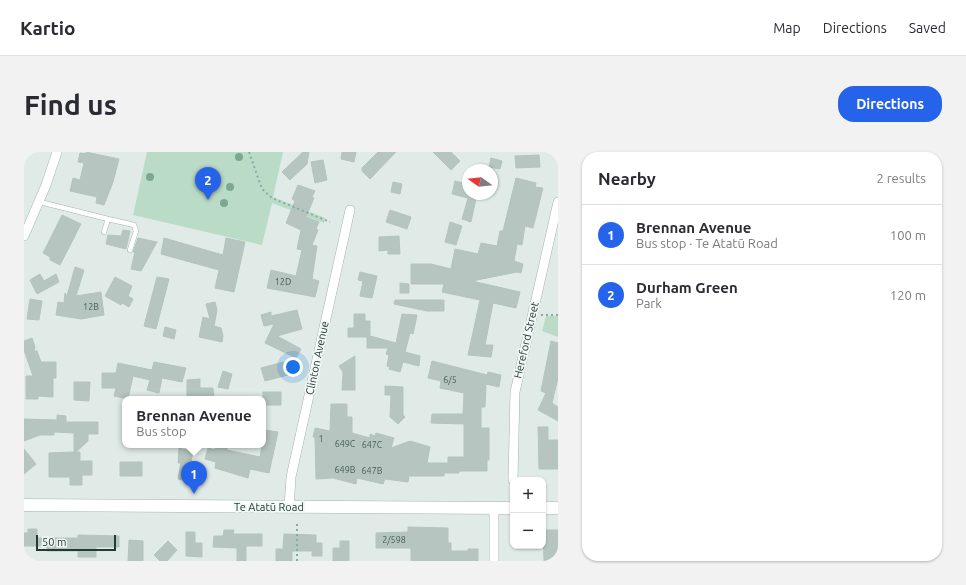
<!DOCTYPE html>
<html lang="en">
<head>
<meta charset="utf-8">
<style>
	:root { --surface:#fff; --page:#f2f2f3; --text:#2b2b33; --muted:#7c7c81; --line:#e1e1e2; --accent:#2563eb }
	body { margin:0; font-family:Ubuntu,sans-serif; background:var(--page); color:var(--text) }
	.controls { position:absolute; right:12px; bottom:12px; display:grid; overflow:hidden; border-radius:8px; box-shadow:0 1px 3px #0004 }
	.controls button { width:36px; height:36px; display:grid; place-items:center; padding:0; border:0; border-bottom:1px solid var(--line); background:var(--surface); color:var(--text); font:20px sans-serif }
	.compass { position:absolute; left:438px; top:12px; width:36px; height:36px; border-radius:50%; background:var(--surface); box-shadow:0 1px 3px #0004; rotate:285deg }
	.scale { position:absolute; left:12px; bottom:10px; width:80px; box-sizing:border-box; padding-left:4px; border:2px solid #213b36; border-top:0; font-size:11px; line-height:14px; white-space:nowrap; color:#213b36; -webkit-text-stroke:3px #f1f7f5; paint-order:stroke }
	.you { position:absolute; left:269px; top:215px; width:14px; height:14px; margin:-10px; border:3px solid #fff; border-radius:50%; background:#1a73e8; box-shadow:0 0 0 6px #1a73e833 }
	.badge { display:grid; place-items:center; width:26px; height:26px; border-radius:50%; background:var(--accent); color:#fff; font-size:13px; font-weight:700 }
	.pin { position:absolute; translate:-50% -33px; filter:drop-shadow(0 1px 2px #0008) }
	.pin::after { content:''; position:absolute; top:21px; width:14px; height:12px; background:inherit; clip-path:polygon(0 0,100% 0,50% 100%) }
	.popup { position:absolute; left:98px; top:244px; width:144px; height:52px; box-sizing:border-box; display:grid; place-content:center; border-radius:8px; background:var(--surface); filter:drop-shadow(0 1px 3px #0005); font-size:13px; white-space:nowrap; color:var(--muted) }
	.popup b { font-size:15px; color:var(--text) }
	.popup::after { content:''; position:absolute; left:50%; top:100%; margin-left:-8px; border:8px solid transparent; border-top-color:var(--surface) }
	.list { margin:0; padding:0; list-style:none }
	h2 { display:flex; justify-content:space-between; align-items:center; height:52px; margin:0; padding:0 16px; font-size:17px }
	h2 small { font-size:13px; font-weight:400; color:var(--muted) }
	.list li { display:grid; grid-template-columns:26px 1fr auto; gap:12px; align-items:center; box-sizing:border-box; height:60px; padding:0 16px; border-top:1px solid var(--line) }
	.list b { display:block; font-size:15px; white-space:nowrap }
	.list p { margin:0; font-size:13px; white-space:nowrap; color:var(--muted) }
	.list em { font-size:13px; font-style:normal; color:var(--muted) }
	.map { position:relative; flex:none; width:534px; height:409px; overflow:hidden; border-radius:16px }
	header { display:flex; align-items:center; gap:24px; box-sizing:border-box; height:56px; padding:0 20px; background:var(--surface); border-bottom:1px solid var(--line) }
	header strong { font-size:19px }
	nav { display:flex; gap:22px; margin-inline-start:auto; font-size:14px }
	.intro { display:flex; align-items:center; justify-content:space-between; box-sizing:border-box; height:96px; padding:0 24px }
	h1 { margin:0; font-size:28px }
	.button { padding:10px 18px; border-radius:16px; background:var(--accent); color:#fff; font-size:14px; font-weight:700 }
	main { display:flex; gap:24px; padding:0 24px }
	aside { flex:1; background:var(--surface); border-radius:16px; box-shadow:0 1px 3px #0004 }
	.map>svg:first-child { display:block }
	.green { fill:#badbc6 }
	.building { fill:#b6c5c0; stroke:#b3c4bf }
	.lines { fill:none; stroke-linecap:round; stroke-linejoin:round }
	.service-casing { stroke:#a3b3ae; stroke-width:5.5 }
	.minor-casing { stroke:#a3b3ae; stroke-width:10 }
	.secondary-casing { stroke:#9fb6b0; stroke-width:13 }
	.path { stroke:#82ada4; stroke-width:2; stroke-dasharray:2 3; stroke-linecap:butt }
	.service { stroke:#fff; stroke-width:4.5 }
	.minor { stroke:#fff; stroke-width:9 }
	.secondary { stroke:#fff; stroke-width:12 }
	.tree { fill:#7ea792 }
	.labels { text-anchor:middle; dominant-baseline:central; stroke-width:3.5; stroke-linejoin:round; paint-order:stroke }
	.number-label { font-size:9px; fill:#465e58 }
	.street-label { font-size:11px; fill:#213b36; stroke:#f1f7f5 }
</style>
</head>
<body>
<header>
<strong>Kartio</strong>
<nav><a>Map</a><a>Directions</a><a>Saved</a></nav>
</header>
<div class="intro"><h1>Find us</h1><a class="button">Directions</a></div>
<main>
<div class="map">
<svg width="534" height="409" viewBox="0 0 534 409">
	<rect width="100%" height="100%" fill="#e0ebe7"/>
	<path class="green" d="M123 0H259L249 45 301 66 300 71 248 51 238 93 109 63Z
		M522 164H534V185L518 179Z"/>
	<path class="building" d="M62 0 95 7 89 30 80 53 72 51 73 45 46 39 49 26 56 28 60 11 54 10 56 1 62 2Z
		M279 0H285L283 12 266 28 258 20Z
		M318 0H332L330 10 317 7Z
		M354 0H372L346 27 338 19V16Z
		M409 0H427L436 9 427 18Z
		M515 3 516 15 492 16 491 4Z
		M467 6 478 9 476 17 465 15Z
		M299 8 303 28 291 31 287 10Z
		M492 26 512 31 511 35 519 36 509 76 501 74 498 93 493 92 490 109 499 112 497 121 493 120 448 129 496 140 492 156 469 151 461 193H469L467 205 444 203 456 148 418 140 420 132H387V112H407L427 117 431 97 454 102 457 91 473 94 476 79H479Z
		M431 29 444 32V45L445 42H453L447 70 438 67 444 46 428 42Z
		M369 30 378 32 376 42 367 40Z
		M274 33 291 39 288 45 290 46 282 65 295 70 292 77 294 78 288 93 293 94 288 127 295 129 291 145 243 136 247 118 272 124 278 98 273 97 277 78 262 71 271 49 268 47Z
		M366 58 387 65 383 77 362 70Z
		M38 63 57 72 36 113 26 108V105L19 101Z
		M426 70 438 74 432 93 421 90Z
		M99 78 106 79 102 97 82 92 84 83 97 84Z
		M375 84 376 102H364V98L355 99V85Z
		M114 86 133 90 117 119 107 117 111 100H109Z
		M140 86 199 103 202 86 221 90 210 140 191 136 195 118 137 102Z
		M51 115 60 118 52 144 77 140 80 163 57 167 32 163 34 150 40 151 41 141 43 144Z
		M336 120 353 124 348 146 336 144 339 129 334 128Z
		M16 122 20 129 32 122 35 130 13 142 6 128Z
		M91 125 108 134 104 144 109 147 105 155 98 151 97 153 81 144Z
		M133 125 145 127 132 177 120 174Z
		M376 131 385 132V141H376Z
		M6 147 18 149 15 168 3 167Z
		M371 148H420V159H403L370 152Z
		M191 150 193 158 190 174 197 176 199 184 198 190 175 185 179 165 186 167 182 152Z
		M273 158 278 177 253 184 277 197 272 206 241 191 250 172 240 174 237 163 247 160V164Z
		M330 162H341V169H346V184L372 191 378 162 393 163 389 182 386 181 381 200 396 204 395 214 379 210 376 220 365 217 366 215 363 214 365 203 362 202 364 196H343V185H324V176H330Z
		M141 175 152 178 150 187 139 184Z
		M8 186 11 195 10 199H13L17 210H32V226H29V245L14 244V247H2V224H9L0 198V189Z
		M527 189 534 191V226L528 251 534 255V269L514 258 522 241 517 239Z
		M331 204V238H318L319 220 315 214Z
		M408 209 463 223 464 220 477 223 475 235 462 232 461 255H457V276H465V308H463V319H435V321H420V324H385L384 330 361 327 359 332 333 326 332 332 309 326 292 327 291 285H289L291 276 306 279 307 252H323V265H328V281L346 286V282L351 284 352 281 370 286 367 296 386 289 406 295 403 311H424V305H440V272L407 271 408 262H439L440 241 416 236 417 229 404 226Z
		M130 210 162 216 158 230 138 226 135 241 123 238 126 228 109 224 104 247 90 244 92 236H78V221H92L94 211 128 218Z
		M260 210 264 223 241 229 237 216Z
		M199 219 208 222 204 237 194 235Z
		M176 227V236H189L190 247H163V228Z
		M50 230H66L65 249 50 248Z
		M361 234 379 235V263L381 265 374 272 366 265 367 243H361Z
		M239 240H257V253H239Z
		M33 263 42 264V270H74V282H64V289L52 300H56V309H68V323H58V333H46V325H25V301L50 300V281L30 280V283H16L0 289V267L33 268Z
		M514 275H524V288H534V317H515Z
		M241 278 254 280 245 321 226 317 224 326 191 316 192 310 181 307 184 296 191 298 192 293 203 296V298L236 305Z
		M155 296 169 300 163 329 154 327 157 311H154Z
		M0 297 12 312 0 322Z
		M96 310H118V324H96Z
		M384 375 424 376V391H427V399H444V397H454V409H387V396H352V381L384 380Z
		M4 377H13V386H54V383L95 384V395H72V405H54V399H23V394H0V381H4Z
		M200 378H210L209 382H238V394H222V409H213V396L189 395 190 384H199Z
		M519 378H534V409H520Z
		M162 380H171V391H178V405L162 404Z
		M260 382 292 383V391H298V404H288V399H268V409H252V397H259Z
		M105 388 119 389V409H104Z
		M144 389 153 398 143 409H136L130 403Z
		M316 389H325V409H309V396H316Z"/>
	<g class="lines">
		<defs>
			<path id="service" d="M16 50 84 67 80 80
				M84 67 110 73 112 79 106 98"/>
			<path id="minor" d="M0 84 22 33 33 0
				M489 328 491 240 534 50
				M265 355 267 325 326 58
				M470 409V356"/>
			<path id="secondary" d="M0 353 489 356
				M519 356H534"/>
		</defs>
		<use href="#service" class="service-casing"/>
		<use href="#minor" class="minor-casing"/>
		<use href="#secondary" class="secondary-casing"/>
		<path class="path" d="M225 0 238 37 248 46 306 70
			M517 163H534
			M273 409V369"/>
		<use href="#service" class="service"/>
		<use href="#minor" class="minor"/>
		<use href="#secondary" class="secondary"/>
	</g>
	<g class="tree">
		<circle cx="215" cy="5" r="4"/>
		<circle cx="126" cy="25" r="4"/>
		<circle cx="206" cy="35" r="4"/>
		<circle cx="200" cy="51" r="4"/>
	</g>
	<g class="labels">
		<g class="number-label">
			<text x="259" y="130">12D</text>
			<text x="67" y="155">12B</text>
			<text x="426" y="228">6/5</text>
			<text x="297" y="287">1</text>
			<text x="321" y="292">649C</text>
			<text x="348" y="293">647C</text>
			<text x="321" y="318">649B</text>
			<text x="348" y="319">647B</text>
			<text x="370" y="388">2/598</text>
		</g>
		<g class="street-label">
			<text transform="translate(502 188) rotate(-77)">Hereford Street</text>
			<text transform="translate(293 206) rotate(-78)">Clinton Avenue</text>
			<text x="245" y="355">Te Atatū Road</text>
		</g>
	</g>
</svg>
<div class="controls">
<button>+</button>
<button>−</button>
</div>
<svg class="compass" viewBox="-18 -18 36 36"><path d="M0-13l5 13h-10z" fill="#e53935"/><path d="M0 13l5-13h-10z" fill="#7c7c81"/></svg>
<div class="scale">50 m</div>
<div class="you"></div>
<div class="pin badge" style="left:170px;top:342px">1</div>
<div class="popup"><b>Brennan Avenue</b>Bus stop</div>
<div class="pin badge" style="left:184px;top:48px">2</div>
</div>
<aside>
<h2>Nearby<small>2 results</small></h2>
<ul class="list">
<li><span class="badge">1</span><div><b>Brennan Avenue</b><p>Bus stop · Te Atatū Road</p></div><em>100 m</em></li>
<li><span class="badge">2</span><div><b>Durham Green</b><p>Park</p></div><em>120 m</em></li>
</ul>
</aside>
</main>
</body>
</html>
